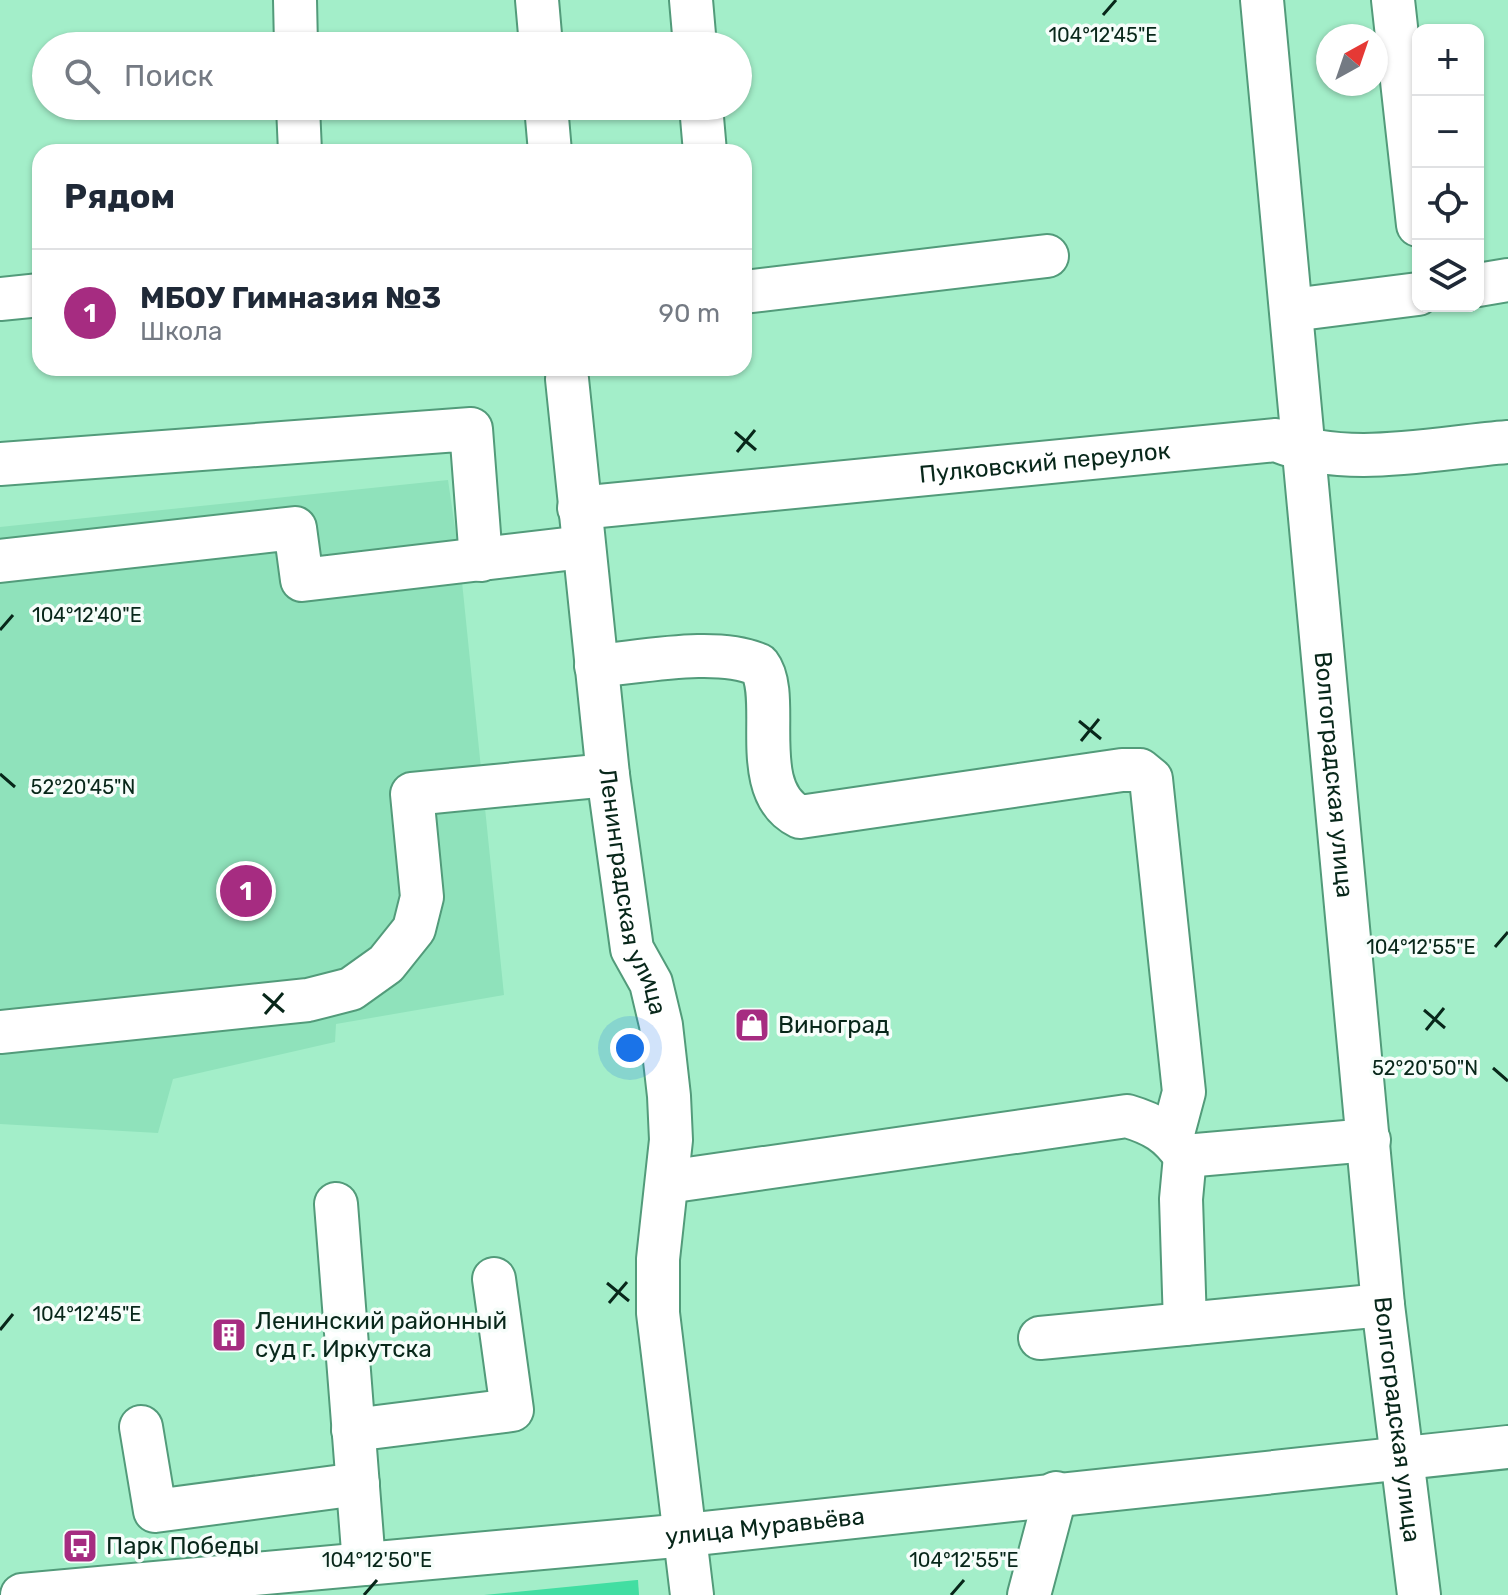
<!DOCTYPE html>
<html lang="ru">
<head>
<meta charset="utf-8">
<style>
	:root { --surface:#fff; --page:#f6f6f7; --text:#1f2937; --muted:#747a83; --line:#e0e1e3; --accent:#a62c81 }
	body { margin:0; font-family:Rubik,sans-serif; background:var(--page); color:var(--text) }
	.controls { position:absolute; right:24px; top:24px; display:grid; overflow:hidden; border-radius:16px; box-shadow:0 2px 6px #0004 }
	.controls button { width:72px; height:72px; display:grid; place-items:center; padding:0; border:0; border-bottom:2px solid var(--line); background:var(--surface); color:var(--text); font:40px sans-serif }
	.compass { position:absolute; left:1316px; top:24px; width:72px; height:72px; border-radius:50%; background:var(--surface); box-shadow:0 2px 6px #0004; rotate:40deg }
	.you { position:absolute; left:630px; top:1048px; width:28px; height:28px; margin:-20px; border:6px solid #fff; border-radius:50%; background:#1a73e8; box-shadow:0 0 0 12px #1a73e833 }
	.badge { display:grid; place-items:center; width:52px; height:52px; border-radius:50%; background:var(--accent); color:#fff; font-size:26px; font-weight:700 }
	.pin { position:absolute; translate:-50% -50%; border:4px solid #fff; box-shadow:0 2px 8px #0006 }
	.list { margin:0; padding:0; list-style:none }
	h2 { display:flex; justify-content:space-between; align-items:center; height:104px; margin:0; padding:0 32px; font-size:34px }
	h2 small { font-size:26px; font-weight:400; color:var(--muted) }
	.list li { display:grid; grid-template-columns:52px 1fr auto; gap:24px; align-items:center; box-sizing:border-box; height:128px; padding:0 32px; border-top:2px solid var(--line) }
	.list b { display:block; font-size:30px; white-space:nowrap }
	.list p { margin:0; font-size:26px; white-space:nowrap; color:var(--muted) }
	.list em { font-size:26px; font-style:normal; color:var(--muted) }
	.icon { flex:none; width:44px; height:44px; fill:none; stroke:currentColor; stroke-width:2; stroke-linecap:round; stroke-linejoin:round }
	.map { position:relative; flex:none; width:1508px; height:1595px; overflow:hidden }
	.search { position:absolute; background:var(--surface); box-shadow:0 2px 6px #0004; left:32px; top:32px; width:720px; height:88px; display:flex; align-items:center; gap:20px; box-sizing:border-box; padding:0 28px; border-radius:44px; color:var(--muted); font-size:30px }
	.panel { position:absolute; background:var(--surface); box-shadow:0 2px 6px #0004; left:32px; top:144px; width:720px; height:232px; border-radius:24px }
	.map>svg:first-child { display:block }
	.built { fill:#8fe2bb }
	.green { fill:#42dea2 }
	.lines { fill:none; stroke-linecap:round; stroke-linejoin:round }
	.minor-casing { stroke:#529b7a; stroke-width:46 }
	.minor { stroke:#fff; stroke-width:42 }
	.ticks { fill:none; stroke:#08271a; stroke-width:3 }
	.labels { text-anchor:middle; dominant-baseline:central; stroke-width:7; stroke-linejoin:round; paint-order:stroke }
	.street-label { font-size:24px; fill:#08271a; stroke:#f6fdfa }
	.poi-label { font-size:24px; fill:#08271a; stroke:#f6fdfa; text-anchor:start }
	.ticks-label { font-size:20px; text-anchor:middle; fill:#08271a; stroke:#f6fdfa; stroke-width:7; stroke-linejoin:round; paint-order:stroke }
</style>
</head>
<body>
<div class="map">
<svg width="1508" height="1595" viewBox="0 0 1508 1595">
	<rect width="100%" height="100%" fill="#a3eec9"/>
	<path class="built" d="M448 480 460 562 504 995 336 1024 335 1042 173 1079 158 1133 0 1124V527Z"/>
	<path class="green" d="M638 1580 639 1595H484L637 1580Z"/>
	<g class="lines">
		<defs>
			<g id="minor">
				<path d="M295 0 296 46"/>
				<path d="M537 0 541 46"/>
				<path d="M691 0 695 46"/>
				<path id="s1" d="M1262 0 1383 1305 1419 1595"/>
				<path d="M1393 0 1418 225"/>
				<path d="M298 106 300 152"/>
				<path d="M546 106 550 152"/>
				<path d="M701 106 705 152"/>
				<path d="M1478 285 1508 280"/>
				<path d="M744 292 1047 256"/>
				<path d="M0 299 40 295"/>
				<path d="M1292 310 1418 294"/>
				<path id="s2" d="M567 379 608 775 632 949 651 983 661 1025 669 1096 671 1140 658 1259V1313L692 1595"/>
				<path d="M0 464 471 429 481 560"/>
				<path id="s3" d="M579 508 1276 440C1346 469 1433 448 1508 442"/>
				<path d="M0 561 295 528 302 580 583 547"/>
				<path d="M596 666C642 662 717 646 759 665 783 696 746 791 800 817L1122 770H1140L1151 779 1184 1092 1172 1137"/>
				<path d="M0 1032 308 1000 351 989 386 964 414 929 422 897 412 794 608 775"/>
				<path d="M667 1182 1127 1116C1154 1124 1169 1133 1185 1156L1369 1140"/>
				<path d="M336 1204 364 1564"/>
				<path d="M1185 1324 1181 1199 1185 1156"/>
				<path d="M1040 1338 1383 1305"/>
				<path d="M141 1427 155 1511 358 1484"/>
				<path d="M353 1430 512 1410 494 1279"/>
				<path id="s4" d="M22 1595 686 1535 1508 1447"/>
				<path d="M1029 1595 1056 1493"/>
			</g>
		</defs>
		<use href="#minor" class="minor-casing"/>
		<use href="#minor" class="minor"/>
	</g>
	<path class="ticks" d="M1103 15 1116 0M735 432 756 450M737 452 755 430M0 630 13 615M1079 721 1101 739M1081 741 1099 719M0 774 15 787M1495 947 1508 932M263 994 284 1012M1424 1010 1445 1028M265 1014 283 993M1426 1030 1444 1008M1493 1068 1508 1081M607 1283 629 1301M609 1303 627 1282M0 1330 13 1314M364 1595 377 1580M951 1595 964 1580"/>
	<defs>
		<symbol id="shop-square" viewBox="-11 -11 22 22"><rect x="-9" y="-9" width="18" height="18" rx="4" fill="#a62c81" stroke="#f6fdfa"/><path d="M-5-2.5h2.3a2.7 3.5 0 0 1 5.4 0H5L5.5 6h-11ZM-1.5-2.5h3a1.5 2.3 0 0 0-3 0Z" fill="#fff"/></symbol>
		<symbol id="building-square" viewBox="-11 -11 22 22"><rect x="-9" y="-9" width="18" height="18" rx="4" fill="#a62c81" stroke="#f6fdfa"/><path d="M-4-6H4V6H1V3H-1V6H-4ZM-2.5-4.3h1.7v1.8h-1.7ZM.8-4.3h1.7v1.8H.8ZM-2.5-1h1.7V.8h-1.7ZM.8-1h1.7V.8H.8Z" fill="#fff"/></symbol>
		<symbol id="bus-square" viewBox="-11 -11 22 22"><rect x="-9" y="-9" width="18" height="18" rx="4" fill="#a62c81" stroke="#f6fdfa"/><path d="M-5-6H5V4H4V6H2V4H-2V6H-4V4H-5ZM-3.5-4V0h7V-4ZM-3.5 1.2v1.5H-2V1.2ZM2 1.2v1.5H3.5V1.2Z" fill="#fff"/></symbol>
	</defs>
	<g fill-rule="evenodd">
		<use href="#shop-square" x="732" y="1005" width="40" height="40"/>
		<use href="#building-square" x="209" y="1315" width="40" height="40"/>
		<use href="#bus-square" x="60" y="1526" width="40" height="40"/>
	</g>
	<g class="labels">
		<g class="street-label">
			<text stroke="none"><textPath href="#s3" startOffset="468">Пулковский переулок</textPath></text>
			<text stroke="none"><textPath href="#s1" startOffset="778">Волгоградская улица</textPath></text>
			<text stroke="none"><textPath href="#s2" startOffset="518">Ленинградская улица</textPath></text>
			<text stroke="none"><textPath href="#s1" startOffset="1426">Волгоградская улица</textPath></text>
			<text stroke="none"><textPath href="#s4" startOffset="746">улица Муравьёва</textPath></text>
		</g>
		<g class="poi-label">
			<text x="778" y="1025">Виноград</text>
			<text x="255" y="1321">Ленинский районный<tspan x="255" dy="28">суд г. Иркутска</tspan></text>
			<text x="106" y="1546">Парк Победы</text>
		</g>
	</g>
	<g class="ticks-label">
		<text x="1103" y="42">104°12'45"E</text>
		<text x="87" y="622">104°12'40"E</text>
		<text x="83" y="794">52°20'45"N</text>
		<text x="1421" y="954">104°12'55"E</text>
		<text x="1425" y="1075">52°20'50"N</text>
		<text x="87" y="1321">104°12'45"E</text>
		<text x="377" y="1567">104°12'50"E</text>
		<text x="964" y="1567">104°12'55"E</text>
	</g>
</svg>
<div class="controls">
<button>+</button>
<button>−</button>
<button><svg class="icon" aria-label="locate" viewBox="0 0 24 24"><circle cx="12" cy="12" r="6"/><path d="M12 2v4M12 18v4M2 12h4M18 12h4"/></svg></button>
<button><svg class="icon" aria-label="layers" viewBox="0 0 24 24"><path d="M12 4l9 5-9 5-9-5zM3 14l9 5 9-5"/></svg></button>
</div>
<svg class="compass" viewBox="-18 -18 36 36"><path d="M0-13l5 13h-10z" fill="#e53935"/><path d="M0 13l5-13h-10z" fill="#747a83"/></svg>
<div class="you"></div>
<div class="pin badge" style="left:246px;top:891px">1</div>
<div class="search"><svg class="icon" aria-label="search" viewBox="0 0 24 24"><circle cx="10" cy="10" r="6"/><path d="M15 15l6 6"/></svg>Поиск</div>
<section class="panel">
<h2>Рядом<small></small></h2>
<ul class="list">
<li><span class="badge">1</span><div><b>МБОУ Гимназия №3</b><p>Школа</p></div><em>90 m</em></li>
</ul>
</section>
</div>
</body>
</html>
